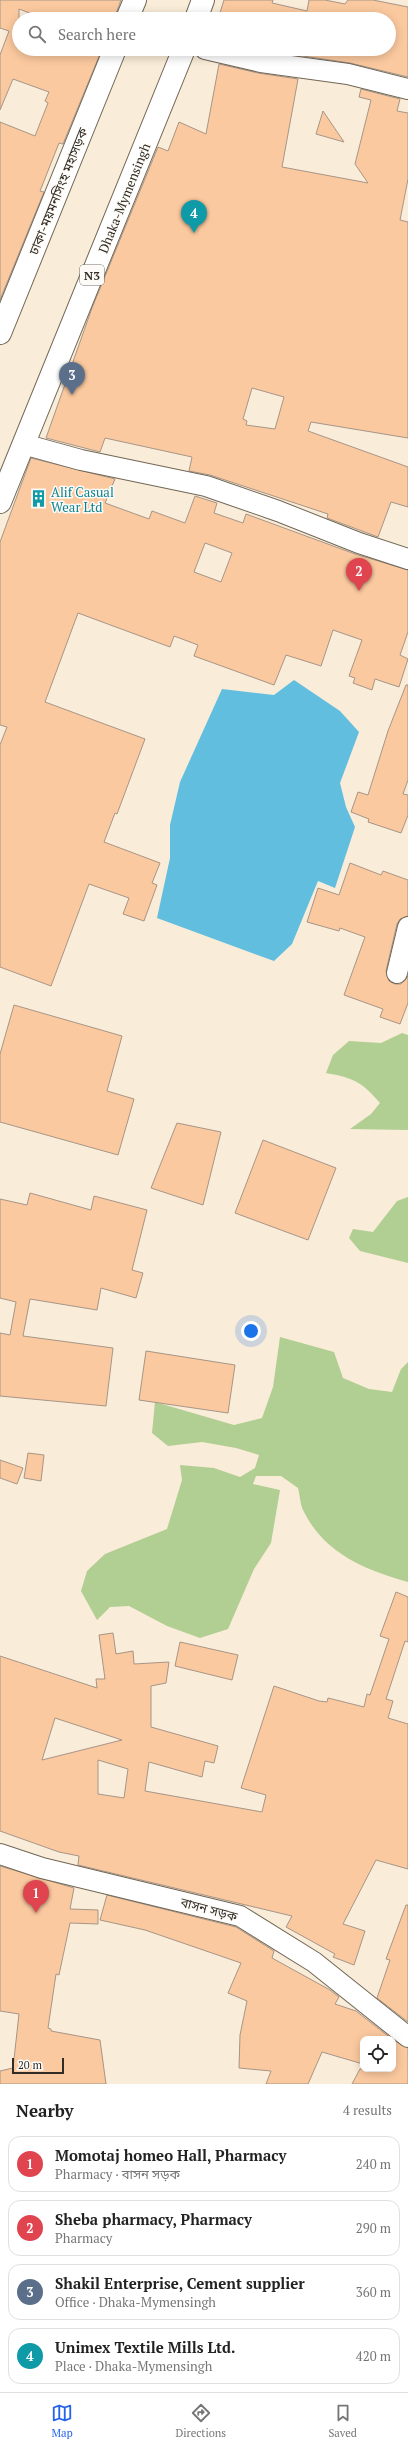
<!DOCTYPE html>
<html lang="en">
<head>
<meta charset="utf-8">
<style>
	:root { --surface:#fff; --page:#f2f2f2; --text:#222; --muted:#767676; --line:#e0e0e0; --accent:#2563eb }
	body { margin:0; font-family:"PT Serif","Noto Sans Bengali",serif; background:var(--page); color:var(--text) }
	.controls { position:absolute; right:12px; bottom:12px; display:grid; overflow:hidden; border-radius:8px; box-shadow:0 2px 10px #0003 }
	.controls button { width:36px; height:36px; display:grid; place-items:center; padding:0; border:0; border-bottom:1px solid var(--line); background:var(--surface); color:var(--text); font:20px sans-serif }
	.scale { position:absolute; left:12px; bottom:10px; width:52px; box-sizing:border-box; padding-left:4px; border:2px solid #312c25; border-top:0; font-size:11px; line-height:14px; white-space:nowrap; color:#312c25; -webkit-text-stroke:3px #fdfbf7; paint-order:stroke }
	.you { position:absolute; left:251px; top:1331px; width:14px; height:14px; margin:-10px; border:3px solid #fff; border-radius:50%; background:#1a73e8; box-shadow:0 0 0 6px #1a73e833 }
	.badge { display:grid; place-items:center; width:26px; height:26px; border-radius:50%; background:var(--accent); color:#fff; font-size:13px; font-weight:700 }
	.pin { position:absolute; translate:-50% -33px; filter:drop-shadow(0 1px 2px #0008) }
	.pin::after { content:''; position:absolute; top:21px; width:14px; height:12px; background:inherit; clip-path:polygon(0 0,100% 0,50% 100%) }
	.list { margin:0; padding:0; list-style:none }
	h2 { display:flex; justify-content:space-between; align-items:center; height:52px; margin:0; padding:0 16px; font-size:17px }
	h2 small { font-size:13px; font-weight:400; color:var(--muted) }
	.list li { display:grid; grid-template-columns:26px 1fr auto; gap:12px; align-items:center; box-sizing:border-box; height:56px; margin:0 8px 8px; padding:0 8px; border:1px solid var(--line); border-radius:12px }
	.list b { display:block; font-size:15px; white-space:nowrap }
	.list p { margin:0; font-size:13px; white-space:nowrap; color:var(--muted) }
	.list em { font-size:13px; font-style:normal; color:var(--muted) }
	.icon { flex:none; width:22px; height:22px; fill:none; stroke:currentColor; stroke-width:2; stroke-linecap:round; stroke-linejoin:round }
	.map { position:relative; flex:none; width:408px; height:2084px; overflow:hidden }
	.search { position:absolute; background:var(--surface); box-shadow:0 2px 10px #0003; left:12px; right:12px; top:12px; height:44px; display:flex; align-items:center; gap:10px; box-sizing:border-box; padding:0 14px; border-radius:22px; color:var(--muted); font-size:15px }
	.sheet { height:308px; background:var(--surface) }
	nav { display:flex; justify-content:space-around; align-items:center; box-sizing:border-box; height:56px; border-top:1px solid var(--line); background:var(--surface); font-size:11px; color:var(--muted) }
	nav a { display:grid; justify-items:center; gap:2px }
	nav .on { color:var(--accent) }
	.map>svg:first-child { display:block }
	.green { fill:#b1ce93 }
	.water { fill:#61bedf }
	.building { fill:#fbc99f; stroke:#a79587; fill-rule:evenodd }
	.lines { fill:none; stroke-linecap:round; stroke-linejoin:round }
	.minor-casing { stroke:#726756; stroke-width:22 }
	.trunk-casing { stroke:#726756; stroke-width:24 }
	.minor { stroke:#fff; stroke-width:20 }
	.trunk { stroke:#fff; stroke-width:22 }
	.labels { text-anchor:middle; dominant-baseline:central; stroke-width:3; stroke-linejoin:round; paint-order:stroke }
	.shield { fill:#fdfbf7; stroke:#6e6a64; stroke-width:1 }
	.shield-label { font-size:12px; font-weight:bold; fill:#312c25 }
	.street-label { font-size:13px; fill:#312c25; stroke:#fdfbf7 }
	.culture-label { font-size:13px; fill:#0d838f; stroke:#fdfbf7; text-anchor:start }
</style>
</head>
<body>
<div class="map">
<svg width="408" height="2084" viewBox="0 0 408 2084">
	<rect width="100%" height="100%" fill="#f9ecd8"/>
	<path class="green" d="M402 1033 408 1035V1130L350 1129 371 1114 380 1103C362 1082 354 1078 326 1073L333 1055 349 1041 381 1043Z
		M408 1197V1263L360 1251 349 1238 353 1229 373 1232 397 1201Z
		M280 1337 334 1352 343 1378 369 1389 392 1392 401 1369 408 1362V1582C366 1570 325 1554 304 1512 300 1505 300 1495 298 1488L281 1476H256L253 1484 280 1490 271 1543 254 1569 228 1629 200 1638 167 1626 129 1606 110 1607 97 1620 81 1591 87 1571 105 1554 167 1529 182 1480 180 1465 214 1468 240 1477 255 1468 259 1455 236 1448 202 1442 168 1446 152 1433 155 1402 234 1425 262 1418 273 1387Z"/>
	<path class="water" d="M294 680 340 711 359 732 340 783 346 807 355 827 335 888 318 881 292 944 274 961 157 918 170 858V825L180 782 222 689 274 695Z"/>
	<path class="building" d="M0 0H121L114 19H46L19 9V49H88L100 54 63 144 59 143 40 191 44 192 0 300V122L35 136 48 103 45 101 49 92 13 79 0 110V55L9 31 0 28Z
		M224 0H273L272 3 307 11 309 0H325L345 4 348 0H373L408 7V77L350 63 256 49H389V19H218Z
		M219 64 258 73 298 79 282 167 368 183 355 164 371 100 359 97 361 89 400 99 397 111 408 113V179L400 220 408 222V438L311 422 308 431 408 467V507L391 502 378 537 327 518 328 514 210 475 189 471 192 457 105 438 100 452 46 438 92 308 158 147 168 151 179 122 206 134ZM252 388 284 397 275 429 246 425 247 421 243 419Z
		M323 111 344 142 316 134Z
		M31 458 115 479 105 503 149 519 152 511 185 523 195 496 217 503 214 513 243 523 246 514 355 554 408 570V632L400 655 408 659 399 687 375 679 372 690 353 683 355 678 349 676 362 640 333 630 321 666 286 655 274 685 194 656 198 645 174 636 170 647 78 613 45 702 145 739 117 814 115 813 104 842 160 863 152 883 157 885 144 921 123 914 129 898 89 884 51 986 0 967V745L7 727 0 725V542ZM205 543 232 553 221 582 194 572Z
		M406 685H408V780L403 794 408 795V815L401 833 368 822 369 819 351 812 358 792 368 795 388 731Z
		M350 863 381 875 383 871 408 880V916L400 919 397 924 386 971 389 981 395 984H401L408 976V1003L400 1024 380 1017 383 1009 344 995 365 937 340 928 339 931 307 922 318 888 339 895Z
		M14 1005 122 1036 107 1091 134 1099 118 1155 0 1122V1054Z
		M177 1123 221 1132 203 1205 151 1188Z
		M263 1140 336 1168 308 1240 235 1213Z
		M30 1193 91 1210 94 1196 147 1210 132 1270 143 1273 136 1298 101 1288 97 1310 30 1299 23 1336 113 1348 106 1406 0 1396V1333L10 1335 16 1302 0 1298V1199L27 1205Z
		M146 1351 235 1365 228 1413 139 1400Z
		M28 1453 44 1455 41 1481 24 1478Z
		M0 1460 23 1468 17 1484 0 1478Z
		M396 1592 408 1597V1642L405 1641 386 1699 393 1701 388 1718 408 1724V1869L376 1860 343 1924 365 1931 354 1965 333 1957 335 1954 286 1927 292 1916 78 1865 79 1856 59 1852 0 1831V1656L97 1688 96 1679H105L99 1635 113 1633 116 1654 133 1651 134 1664 169 1662 166 1683 151 1686V1727L218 1746 214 1763 205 1761 202 1777 149 1762 145 1791 262 1812 266 1795 241 1788 274 1686 319 1701 327 1702 328 1698 364 1707 367 1694 370 1695 389 1639 380 1636ZM55 1718 122 1740 42 1760ZM98 1760 128 1769 124 1798 98 1794Z
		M180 1642 238 1655 232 1680 175 1666Z
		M0 1866 74 1888 70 1909 98 1910V1924L70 1923 59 1975 56 1974 48 2028 51 2029V2031L100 2040 106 2084H0V2071L13 2068 19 2014 0 2011Z
		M107 1895 236 1927 274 1951 272 1958 330 1990 339 1997 335 2004 356 2011 392 2039H363V2064L322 2052 308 2084H266L271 2071 239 2068 240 2035 247 2001 228 1993 241 1963 145 1930 100 1920Z
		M406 1905H408V2022L377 1998 390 1960 386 1959Z
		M393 2040 408 2048V2084H352L360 2069H393Z"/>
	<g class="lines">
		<defs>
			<path id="minor" d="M205 49 261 62 348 74 408 89
				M23 444 81 460 206 486 278 511 359 543 408 559
				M397 973 408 927
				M0 1854 42 1868 240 1916 314 1962 408 2037"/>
			<path id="trunk" d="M127 19 135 0
				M196 19 203 0
				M0 333 115 49
				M0 502 184 49"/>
		</defs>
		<use href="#minor" class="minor-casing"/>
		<use href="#trunk" class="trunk-casing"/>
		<use href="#minor" class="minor"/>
		<use href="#trunk" class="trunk"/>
	</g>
	<defs>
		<symbol id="building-bare" viewBox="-9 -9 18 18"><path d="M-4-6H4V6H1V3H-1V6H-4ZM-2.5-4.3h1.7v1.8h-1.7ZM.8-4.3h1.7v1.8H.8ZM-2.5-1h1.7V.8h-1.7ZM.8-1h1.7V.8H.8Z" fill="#0f9aa8" stroke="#fdfbf7" stroke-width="2.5" paint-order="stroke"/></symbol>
	</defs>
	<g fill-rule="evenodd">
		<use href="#building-bare" x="26" y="486" width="25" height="25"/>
	</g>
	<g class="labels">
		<rect class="shield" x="80" y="265" width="24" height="20" rx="3"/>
		<g class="shield-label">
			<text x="92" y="275">N3</text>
		</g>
		<g class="street-label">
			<text transform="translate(58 191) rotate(-68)">ঢাকা-ময়মনসিংহ মহাসড়ক</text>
			<text transform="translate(124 198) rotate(-68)">Dhaka-Mymensingh</text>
			<text transform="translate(209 1909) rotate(15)">বাসন সড়ক</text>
		</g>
		<g class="culture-label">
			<text x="51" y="492">Alif Casual<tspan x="51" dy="15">Wear Ltd</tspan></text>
		</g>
	</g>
</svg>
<div class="controls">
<button><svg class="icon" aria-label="locate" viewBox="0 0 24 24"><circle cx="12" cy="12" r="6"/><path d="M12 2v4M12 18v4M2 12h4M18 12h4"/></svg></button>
</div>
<div class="scale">20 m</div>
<div class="you"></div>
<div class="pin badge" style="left:36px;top:1913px;background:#e0444e">1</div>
<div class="pin badge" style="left:359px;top:591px;background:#e0444e">2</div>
<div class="pin badge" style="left:72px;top:395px;background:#5c6f8a">3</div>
<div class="pin badge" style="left:194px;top:233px;background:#0f9aa8">4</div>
<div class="search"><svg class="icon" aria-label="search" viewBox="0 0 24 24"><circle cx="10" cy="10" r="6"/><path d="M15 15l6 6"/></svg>Search here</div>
</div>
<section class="sheet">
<h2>Nearby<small>4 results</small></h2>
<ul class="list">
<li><span class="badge" style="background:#e0444e">1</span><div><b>Momotaj homeo Hall, Pharmacy</b><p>Pharmacy · বাসন সড়ক</p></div><em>240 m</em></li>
<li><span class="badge" style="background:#e0444e">2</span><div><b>Sheba pharmacy, Pharmacy</b><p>Pharmacy</p></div><em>290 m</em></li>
<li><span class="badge" style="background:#5c6f8a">3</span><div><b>Shakil Enterprise, Cement supplier</b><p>Office · Dhaka-Mymensingh</p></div><em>360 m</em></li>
<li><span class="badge" style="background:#0f9aa8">4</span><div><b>Unimex Textile Mills Ltd.</b><p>Place · Dhaka-Mymensingh</p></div><em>420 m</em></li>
</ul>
</section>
<nav>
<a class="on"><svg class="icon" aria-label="map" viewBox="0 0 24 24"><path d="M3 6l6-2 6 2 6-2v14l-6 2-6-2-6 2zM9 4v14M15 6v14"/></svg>Map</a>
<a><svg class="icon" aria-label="directions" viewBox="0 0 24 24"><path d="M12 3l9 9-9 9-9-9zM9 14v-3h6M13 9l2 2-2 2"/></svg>Directions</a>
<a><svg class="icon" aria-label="saved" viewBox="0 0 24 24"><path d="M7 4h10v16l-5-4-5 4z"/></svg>Saved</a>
</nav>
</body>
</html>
